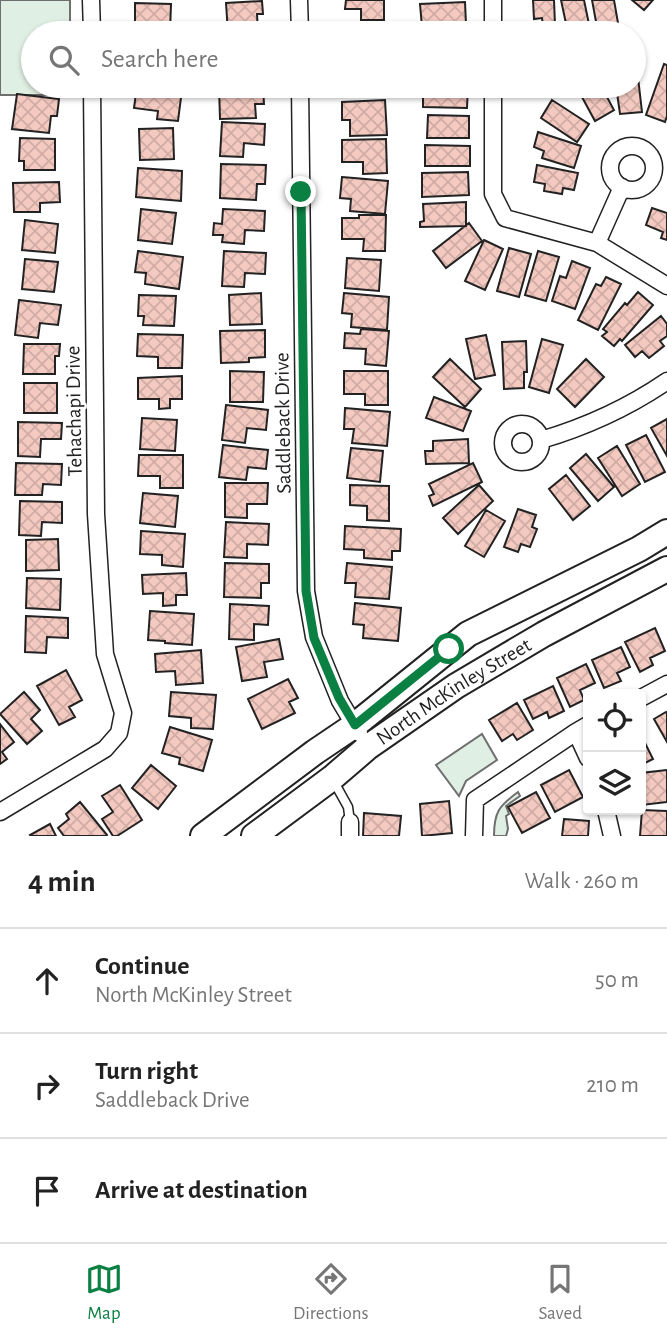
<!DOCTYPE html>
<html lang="en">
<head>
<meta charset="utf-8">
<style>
	:root { --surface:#fff; --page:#f6f6f6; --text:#222; --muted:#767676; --line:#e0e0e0; --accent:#0b8043 }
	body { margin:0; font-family:"Alegreya Sans",sans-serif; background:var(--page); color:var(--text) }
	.controls { position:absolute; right:21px; bottom:21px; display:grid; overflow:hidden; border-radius:7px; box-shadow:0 2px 5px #0004 }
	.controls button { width:63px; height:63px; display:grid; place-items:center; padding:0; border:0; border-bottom:2px solid var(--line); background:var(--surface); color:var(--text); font:35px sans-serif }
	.stop { position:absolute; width:21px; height:21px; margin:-16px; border:5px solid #0b8043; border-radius:50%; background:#fff }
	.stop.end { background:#0b8043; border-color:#fff; box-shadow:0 2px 7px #0008 }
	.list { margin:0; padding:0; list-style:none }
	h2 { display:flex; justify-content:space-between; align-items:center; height:91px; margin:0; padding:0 28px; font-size:30px }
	h2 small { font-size:23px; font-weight:400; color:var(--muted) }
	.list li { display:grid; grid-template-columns:46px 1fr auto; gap:21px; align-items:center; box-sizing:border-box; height:105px; padding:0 28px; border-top:2px solid var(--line) }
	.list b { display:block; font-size:26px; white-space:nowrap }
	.list p { margin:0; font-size:23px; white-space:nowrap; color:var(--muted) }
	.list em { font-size:23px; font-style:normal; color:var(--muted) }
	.icon { flex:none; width:38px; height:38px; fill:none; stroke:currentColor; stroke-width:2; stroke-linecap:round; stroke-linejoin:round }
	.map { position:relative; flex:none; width:667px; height:836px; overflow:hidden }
	.search { position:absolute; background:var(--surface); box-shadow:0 2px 5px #0004; left:21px; right:21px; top:21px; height:77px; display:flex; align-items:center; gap:18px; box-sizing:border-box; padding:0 24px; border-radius:38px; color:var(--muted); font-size:26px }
	.sheet { height:406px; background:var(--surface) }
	nav { display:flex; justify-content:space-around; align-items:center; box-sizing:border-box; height:98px; border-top:2px solid var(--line); background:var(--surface); font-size:19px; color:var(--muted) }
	nav a { display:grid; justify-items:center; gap:4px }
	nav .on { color:var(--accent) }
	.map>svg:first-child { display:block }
	.green { fill:#e0efe3; stroke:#6f6f6f; stroke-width:2 }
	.building { fill:url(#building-cross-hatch); stroke:#222; stroke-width:2 }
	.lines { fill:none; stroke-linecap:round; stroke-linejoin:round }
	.service-casing { stroke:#222; stroke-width:11 }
	.minor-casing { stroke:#222; stroke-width:19 }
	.primary-casing { stroke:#222; stroke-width:28 }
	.service { stroke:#fff; stroke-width:8 }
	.minor { stroke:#fff; stroke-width:16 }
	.primary { stroke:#fff; stroke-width:24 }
	.route { stroke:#0b8043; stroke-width:9 }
	.labels { text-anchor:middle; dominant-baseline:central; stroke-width:5; stroke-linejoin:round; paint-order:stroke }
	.street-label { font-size:21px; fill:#222; stroke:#fff }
</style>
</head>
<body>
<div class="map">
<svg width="667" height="836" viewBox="0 0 667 836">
	<defs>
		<pattern id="building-cross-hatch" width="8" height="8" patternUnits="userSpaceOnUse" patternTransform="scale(1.75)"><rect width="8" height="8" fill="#f3c9c0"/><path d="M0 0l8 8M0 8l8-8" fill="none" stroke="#d0aca5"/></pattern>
	</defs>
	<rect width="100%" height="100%" fill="#fff"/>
	<path class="green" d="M0 0H70V33H33V86H71V95H0Z
		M482 734 497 760 466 781 459 796 436 765Z
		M518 792 520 796 506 806 509 814 506 816 508 829 506 836H494C494 812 499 806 518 792Z"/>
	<path class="building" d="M346 0H384V20H361V9H345Z
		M533 0H554L555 25H543L542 18 534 19Z
		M561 0H584L590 29 568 33Z
		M592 0H614L618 23 597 27Z
		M632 0H653L644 10Z
		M262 1 263 14H257L258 32 228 33 226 3Z
		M465 2 466 24 422 27 420 4Z
		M135 3 171 4 170 33H140L141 22H135Z
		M341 24 393 27V33H340Z
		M634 60H636L642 112 620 114 616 86H634Z
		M664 64 667 65V116L665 122 646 115Z
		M137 86 182 90 178 121 157 119 158 111 134 108Z
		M263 86 264 104H255L256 118 220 119 219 87Z
		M343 86H378L377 97 342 93Z
		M423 86 468 87 467 108 423 107Z
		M576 86H601L614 110 595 121Z
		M17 94 59 99 57 116H51L49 133 12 129Z
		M385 100 387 135 350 136V120H342V102Z
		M552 100 589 124 577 142 541 118Z
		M428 115 469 116V138H427Z
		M222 122 265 124 264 145 244 143 243 157 220 156Z
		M173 128 174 159 140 160 139 129Z
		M538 132 581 146 574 168 542 158 544 151 534 147Z
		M20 138 55 139V170H24V161H19Z
		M386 139 387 173 363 174V162H342V140Z
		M425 145 470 146V166H425Z
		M221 164 266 165 265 184H257L256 200 220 198Z
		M537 165 578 173 574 190 563 188 562 194 544 191 545 184 534 182Z
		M138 168 182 171 181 201 136 197Z
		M468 172 469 195 422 197V173Z
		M342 177 388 181 385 214 350 211 351 199 340 198Z
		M59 182 60 202 40 203V212H14L13 183Z
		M466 202V226L420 227V222L424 221 423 204Z
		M652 208 667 213V240L661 238 663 232 646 225Z
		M141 209 176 213 172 244 138 240Z
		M223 209 265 211 264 231 245 230 244 244 222 242 223 235H213L214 223 222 224Z
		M359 215H386L385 251H363L364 239H342V218H359Z
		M25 220 58 224 55 253 22 250Z
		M469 223 482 241 446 268 433 251Z
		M484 240 503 249 485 290 465 281Z
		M509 248 531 254 519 297 497 291Z
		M138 251 183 257 179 289 145 284 146 273 135 272Z
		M224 251 266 253 265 274 245 273 244 287 222 286Z
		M538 251 559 257 546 301 525 295Z
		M347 258 381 260 379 291 345 288Z
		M25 259 58 262 54 292 22 289Z
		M572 261 590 268 575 309 552 301 560 276 566 278Z
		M606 277 621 284 598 330 578 320 596 284 601 286Z
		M638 292 653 305 622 341 620 339 614 346 602 336 607 332 603 329 625 303 627 305Z
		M261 293 262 324 230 325 229 295Z
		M344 293 389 297 387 330 351 327 352 314 342 313Z
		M139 295 176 296 174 326 143 325 144 316H138Z
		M19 300 61 305 58 325 40 323 38 338 15 335Z
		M661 316 667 324V336L660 341 664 346 649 358 642 351 635 357 625 345Z
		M361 329 389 331 386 366 365 364 366 349 344 348 345 333 360 334Z
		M265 330V357L249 358V362L221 363 220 331Z
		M138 334 183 335 182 368H158V357L137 356Z
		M486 335 495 375 475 379 466 339Z
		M542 339 563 345 549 393 529 387Z
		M526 341 527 372H524V388L504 389 502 342Z
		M24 344H60L59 356H55V374H23Z
		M450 359 481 389 465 407 433 377Z
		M586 359 604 377 575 407 557 389Z
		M230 371 264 372 263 402H230Z
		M344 371H388V405H365V394H344Z
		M182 376V399H170V408L159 409V399H138V378Z
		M24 383H57V413H24Z
		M434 397 471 411 463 431 426 418Z
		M226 405 268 410 266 430 247 428 245 443 222 440Z
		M345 408 390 412 387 446 352 443 354 429H344Z
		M142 418 177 420 175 451 140 449Z
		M667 419V456L651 428Z
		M18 422 62 423 61 439H41L40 457 18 456Z
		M646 435 665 472 645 482 626 445Z
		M468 439 469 463 426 464 425 451H433V441Z
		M223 445 268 450 266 469 248 467 246 480 219 477Z
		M617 446 640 484 622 496 598 458Z
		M351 448 383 451 380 482 347 478Z
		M586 454 614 487 598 501 570 468Z
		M139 455H183V488H160V476H138Z
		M16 463 62 464 61 485 43 484 42 495H15Z
		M473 463 482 482 433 506 429 496 434 494 429 484Z
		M566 475 590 506 573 520 549 489Z
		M225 483H268L267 504H247V518L225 517Z
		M350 485 389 486V521L367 520V506L350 505Z
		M479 485 493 501 458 534 443 518Z
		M143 493 178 496 175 527 140 523Z
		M20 501 62 502V523L42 522 41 536 19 535Z
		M518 509 536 515 532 527 537 529 530 547 521 544 518 552 504 547Z
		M486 510 505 521 484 557 465 546Z
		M226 522 269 524 268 545 247 544V558L224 557Z
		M345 526 401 529 400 551H392V560L364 558V550L344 549Z
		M141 531 185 534 183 567 162 565V555L140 554Z
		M58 539 59 570 26 571V540Z
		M225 563 269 564V583H261V598L224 597Z
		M347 563 392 567 389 599 355 597 356 583H345Z
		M186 573 187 595H176V605L163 606V593L143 594 142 575Z
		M27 578 61 579 60 610 26 608Z
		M355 603 401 608 398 641 363 638 364 625 353 624Z
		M230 604 269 606 268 625 254 624V640L229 639Z
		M150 611 194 614 192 645 165 643V641L148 640Z
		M26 616 68 618V638L47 637 46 653 25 652Z
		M655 628 665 651 650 658 653 665 640 672 625 642Z
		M279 639 283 659 264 662 267 677 242 681 236 647Z
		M621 647 630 667 617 673 621 681 604 688 592 660Z
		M201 650 203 683 176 685 175 671 156 672 155 654Z
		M586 664 595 683 580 690 584 700 570 707 557 678Z
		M66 670 82 700 69 707 75 717 59 725 37 686Z
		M288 679 298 698 289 702 295 713 262 729 248 699Z
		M553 686 564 711 549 718 547 712 533 719 524 700Z
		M24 692 40 710 31 719 42 731 27 744 0 714Z
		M171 692 216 695 213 729 191 728V718L169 716Z
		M517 703 533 730 517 740 513 734 502 741 489 720Z
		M666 712 667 713V742L654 719Z
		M0 724 14 742 2 752 7 759 0 764Z
		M170 727 212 740 203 771 179 764 180 758 162 753Z
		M641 735 653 759 641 765Z
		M151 765 176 786 158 809 132 788Z
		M569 770 583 797 555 812 541 785Z
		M667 770V802L642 805 641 773Z
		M120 785 142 820 117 836H113L102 819 113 812 102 796Z
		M536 792 550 818 522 833 508 807Z
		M449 801 452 833 422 836 420 804Z
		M80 802 107 835 106 836H64L58 828 69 819 66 814Z
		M642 810 667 811V836H640Z
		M364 813 401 816 399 836H363Z
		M564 819 589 821 588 836H562Z
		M50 824 56 836H31L30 835Z"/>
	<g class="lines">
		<defs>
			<path id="service" d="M333 780 348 807 350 822"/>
			<path id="minor" d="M91 0 92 33
				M299 0 300 33
				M493 0V33
				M300 86 306 591 314 637 340 701 359 733
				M493 86V194L505 218 597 243 667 286
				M610 168a22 22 0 1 1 44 0a22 22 0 1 1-44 0Z
				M597 243 622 187
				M503 443a19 19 0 1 1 38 0a19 19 0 1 1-38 0Z
				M541 440C585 427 629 407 667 381
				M641 698 667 684
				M576 732 588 758
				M606 810 612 836
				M0 812 105 749 119 733 123 713 105 654 96 514 92 86
				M350 822V836
				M474 836 475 800 576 732 588 725"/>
			<g id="primary">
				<path d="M203 836 315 752 355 725 468 634 639 549 667 532"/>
				<path id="s1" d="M254 836 332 778 368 747 456 686 544 634 667 569"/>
			</g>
		</defs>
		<use href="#service" class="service-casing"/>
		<use href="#minor" class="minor-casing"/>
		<use href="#primary" class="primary-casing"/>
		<use href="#service" class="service"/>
		<use href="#minor" class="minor"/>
		<use href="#primary" class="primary"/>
	</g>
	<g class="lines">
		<path class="route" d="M301 192 306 591 314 638 339 698 355 725 449 649"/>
	</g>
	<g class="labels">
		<g class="street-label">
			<text transform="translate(74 411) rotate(-91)">Tehachapi Drive</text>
			<text transform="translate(283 423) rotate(-91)">Saddleback Drive</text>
			<text stroke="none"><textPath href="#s1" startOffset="247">North McKinley Street</textPath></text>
		</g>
	</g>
</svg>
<div class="controls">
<button><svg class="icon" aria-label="locate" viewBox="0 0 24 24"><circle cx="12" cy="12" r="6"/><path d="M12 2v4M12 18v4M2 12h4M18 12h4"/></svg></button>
<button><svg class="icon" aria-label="layers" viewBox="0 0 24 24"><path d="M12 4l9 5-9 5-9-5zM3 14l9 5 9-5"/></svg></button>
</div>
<div class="stop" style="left:449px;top:649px"></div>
<div class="stop end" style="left:301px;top:192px"></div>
<div class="search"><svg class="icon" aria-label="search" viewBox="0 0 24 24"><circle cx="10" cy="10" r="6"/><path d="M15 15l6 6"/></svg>Search here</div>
</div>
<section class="sheet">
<h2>4 min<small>Walk · 260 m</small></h2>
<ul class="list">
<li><svg class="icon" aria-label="ahead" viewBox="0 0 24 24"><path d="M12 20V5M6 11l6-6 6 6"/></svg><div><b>Continue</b><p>North McKinley Street</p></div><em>50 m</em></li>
<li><svg class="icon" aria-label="right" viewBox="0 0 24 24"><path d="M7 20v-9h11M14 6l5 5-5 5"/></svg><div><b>Turn right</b><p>Saddleback Drive</p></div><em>210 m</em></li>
<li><svg class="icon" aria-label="arrive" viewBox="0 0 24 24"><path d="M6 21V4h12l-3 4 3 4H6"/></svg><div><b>Arrive at destination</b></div></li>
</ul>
</section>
<nav>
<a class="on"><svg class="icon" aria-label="map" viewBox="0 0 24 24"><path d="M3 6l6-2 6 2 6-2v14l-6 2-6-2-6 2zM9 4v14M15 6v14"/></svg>Map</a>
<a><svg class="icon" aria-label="directions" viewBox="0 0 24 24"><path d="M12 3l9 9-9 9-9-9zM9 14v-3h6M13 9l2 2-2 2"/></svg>Directions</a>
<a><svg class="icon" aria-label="saved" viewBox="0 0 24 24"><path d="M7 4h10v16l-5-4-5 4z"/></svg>Saved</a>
</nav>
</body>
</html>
